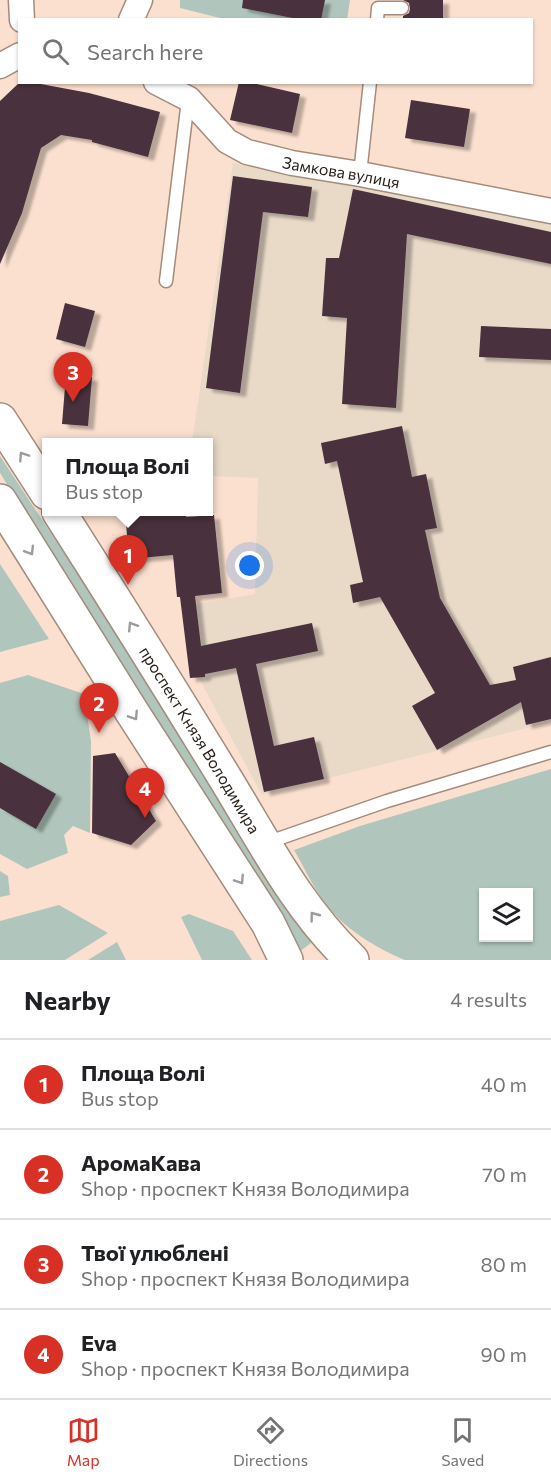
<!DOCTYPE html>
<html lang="en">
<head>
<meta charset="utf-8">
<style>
	:root { --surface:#fff; --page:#f6f6f6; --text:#202124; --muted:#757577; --line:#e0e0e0; --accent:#d93025 }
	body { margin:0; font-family:Commissioner,sans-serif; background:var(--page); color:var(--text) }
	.controls { position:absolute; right:18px; bottom:18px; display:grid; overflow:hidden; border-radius:0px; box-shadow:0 2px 4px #0004 }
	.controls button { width:54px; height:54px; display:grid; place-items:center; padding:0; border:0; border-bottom:2px solid var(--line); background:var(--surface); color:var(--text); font:30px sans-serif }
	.you { position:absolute; left:250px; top:566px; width:21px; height:21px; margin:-15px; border:4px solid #fff; border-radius:50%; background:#1a73e8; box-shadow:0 0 0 9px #1a73e833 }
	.badge { display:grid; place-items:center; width:39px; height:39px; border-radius:50%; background:var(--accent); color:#fff; font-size:20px; font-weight:700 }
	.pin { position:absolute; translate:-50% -50px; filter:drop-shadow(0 2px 3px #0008) }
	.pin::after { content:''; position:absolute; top:32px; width:21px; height:18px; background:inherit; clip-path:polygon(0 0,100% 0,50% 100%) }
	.popup { position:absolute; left:42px; top:438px; width:171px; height:78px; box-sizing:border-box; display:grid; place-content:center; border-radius:0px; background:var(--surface); filter:drop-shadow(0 2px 4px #0005); font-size:20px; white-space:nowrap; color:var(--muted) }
	.popup b { font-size:22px; color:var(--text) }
	.popup::after { content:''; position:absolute; left:50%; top:100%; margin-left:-12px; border:12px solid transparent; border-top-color:var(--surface) }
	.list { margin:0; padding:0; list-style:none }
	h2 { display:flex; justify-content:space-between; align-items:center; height:78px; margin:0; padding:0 24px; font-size:26px }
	h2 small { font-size:20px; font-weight:400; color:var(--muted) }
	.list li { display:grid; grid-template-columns:39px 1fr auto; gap:18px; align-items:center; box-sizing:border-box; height:90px; padding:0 24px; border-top:2px solid var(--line) }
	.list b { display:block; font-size:22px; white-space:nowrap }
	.list p { margin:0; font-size:20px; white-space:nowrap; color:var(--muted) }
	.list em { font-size:20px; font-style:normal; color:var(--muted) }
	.icon { flex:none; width:33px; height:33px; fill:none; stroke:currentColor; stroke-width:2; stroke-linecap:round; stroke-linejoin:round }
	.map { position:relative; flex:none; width:551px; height:960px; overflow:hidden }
	.search { position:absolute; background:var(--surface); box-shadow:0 2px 4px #0004; left:18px; right:18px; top:18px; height:66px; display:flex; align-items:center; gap:15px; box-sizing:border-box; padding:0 21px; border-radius:0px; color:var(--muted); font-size:22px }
	.sheet { height:438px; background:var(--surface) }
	nav { display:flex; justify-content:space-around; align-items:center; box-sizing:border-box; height:84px; border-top:2px solid var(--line); background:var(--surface); font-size:16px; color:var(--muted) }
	nav a { display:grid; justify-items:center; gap:3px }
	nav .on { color:var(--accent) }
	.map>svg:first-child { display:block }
	.education { fill:#e9dac8 }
	.green { fill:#b0c5bb; fill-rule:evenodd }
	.building { fill:#49313e; filter:url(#shadow) }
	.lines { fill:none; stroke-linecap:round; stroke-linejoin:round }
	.lane-casing { stroke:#a48b7c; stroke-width:15 }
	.street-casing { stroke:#a48b7c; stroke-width:27 }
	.primary-casing { stroke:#a48b7c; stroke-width:36 }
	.lane { stroke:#fff; stroke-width:12 }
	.street { stroke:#fff; stroke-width:24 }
	.primary { stroke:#fff; stroke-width:33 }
	.oneway { stroke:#9f9b98 }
	.labels { text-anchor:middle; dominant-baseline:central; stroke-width:6; stroke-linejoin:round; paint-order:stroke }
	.street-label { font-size:16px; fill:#2a201a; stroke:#fcf1ea }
</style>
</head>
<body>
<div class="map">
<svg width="551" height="960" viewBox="0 0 551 960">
	<defs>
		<filter id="shadow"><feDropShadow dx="6" dy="4" stdDeviation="1.5" flood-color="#0004"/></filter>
	</defs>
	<rect width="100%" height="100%" fill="#fce0cf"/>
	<path class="education" d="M233 163 551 223V722L262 795 190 662 191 605 255 594 258 478 209 476V442H192Z"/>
	<path class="green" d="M180 0H350L347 20 224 19 180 8Z
		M0 456 143 673 311 943 299 952 0 473Z
		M0 564 49 639 0 652Z
		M28 675 84 694 91 741 90 833 73 826 64 835 68 853 27 869 0 854V683Z
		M551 769V960H405C376 948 344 929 325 903 313 887 304 867 294 850L360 826ZM484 892H528V938H484Z
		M0 871 8 876 10 895 0 897Z
		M59 905 108 933 65 960H0V921Z
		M189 914 233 931 252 960H202L181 917Z
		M117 942 126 960H88Z"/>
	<path class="building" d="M243 0H325L321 20H303L242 8Z
		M403 0H443V20H403V16L409 13 410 9 409 3Z
		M20 82H30L89 93 160 112 148 157 92 142V140L61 135 41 148 22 213 0 264V101Z
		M239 82H248L300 94 292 133 230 120Z
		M411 100 470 109 464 147 405 138Z
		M233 176 312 187 308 217 263 212 240 393 206 388Z
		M353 189 551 232V264L407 234 396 408 342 404 347 318 322 316 326 258H339Z
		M65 303 95 311 85 347 56 339Z
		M481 326 551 329V360L479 357Z
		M66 375 92 377 88 426 62 424Z
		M402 426 412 477 426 474 437 528 425 530 440 598 490 685 516 680 513 667 551 657V719L526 725 521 702 437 750 412 706 435 693 380 597 353 603 350 585 363 582 337 461 325 464 321 443Z
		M125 512H186V517L214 515 222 593 195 596 201 646 312 623 318 651 256 664 274 746 314 737 324 779 264 792 236 668 205 674V677L190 678 180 597H177L173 555 129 559Z
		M115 753 156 821 131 845 92 833 93 756Z
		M0 762 56 794 36 829 0 808Z"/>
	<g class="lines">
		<defs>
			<path id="lane" d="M377 20 378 8H402
				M360 174 370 82
				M166 281 188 100
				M266 843 387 801 551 752"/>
			<g id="street">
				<path d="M21 0 22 20"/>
				<path d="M131 20 140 0"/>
				<path d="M0 66 20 55"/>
				<path id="s1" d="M156 82 189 99 227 141 247 152 292 163 360 174 551 211"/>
			</g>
			<g id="primary">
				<path d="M0 420 47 493"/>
				<path d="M0 501 132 712 268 923 286 960"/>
				<path id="s2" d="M59 512C115 600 170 688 225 778 263 840 298 909 352 960"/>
			</g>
		</defs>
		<use href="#lane" class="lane-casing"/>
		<use href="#street" class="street-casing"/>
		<use href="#primary" class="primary-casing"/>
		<use href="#lane" class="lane"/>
		<use href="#street" class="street"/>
		<use href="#primary" class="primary"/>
	</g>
	<defs><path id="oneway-chevron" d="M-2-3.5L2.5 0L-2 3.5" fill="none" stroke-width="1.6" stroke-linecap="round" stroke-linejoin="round" transform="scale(1.5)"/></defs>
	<g class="oneway">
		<use href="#oneway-chevron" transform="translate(23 456) rotate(-123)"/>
		<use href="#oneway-chevron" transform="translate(30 551) rotate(58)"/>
		<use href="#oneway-chevron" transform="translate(132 626) rotate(-122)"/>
		<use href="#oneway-chevron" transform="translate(134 716) rotate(57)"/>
		<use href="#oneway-chevron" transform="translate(240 880) rotate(57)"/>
		<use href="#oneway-chevron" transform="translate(314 916) rotate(-127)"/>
	</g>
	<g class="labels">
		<g class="street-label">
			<text stroke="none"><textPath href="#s1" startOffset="213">Замкова вулиця</textPath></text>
			<text stroke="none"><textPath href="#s2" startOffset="268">проспект Князя Володимира</textPath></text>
		</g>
	</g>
</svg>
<div class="controls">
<button><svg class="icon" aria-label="layers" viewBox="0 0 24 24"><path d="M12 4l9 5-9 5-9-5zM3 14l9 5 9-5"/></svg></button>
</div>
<div class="you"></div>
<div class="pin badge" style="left:128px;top:585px">1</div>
<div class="popup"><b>Площа Волі</b>Bus stop</div>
<div class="pin badge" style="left:99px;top:733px">2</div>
<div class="pin badge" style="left:73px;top:402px">3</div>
<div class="pin badge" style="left:145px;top:818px">4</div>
<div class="search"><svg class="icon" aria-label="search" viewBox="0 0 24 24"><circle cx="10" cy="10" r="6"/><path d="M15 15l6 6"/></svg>Search here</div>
</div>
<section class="sheet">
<h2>Nearby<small>4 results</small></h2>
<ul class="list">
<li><span class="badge">1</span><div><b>Площа Волі</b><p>Bus stop</p></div><em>40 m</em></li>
<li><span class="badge">2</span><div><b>АромаКава</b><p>Shop · проспект Князя Володимира</p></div><em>70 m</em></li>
<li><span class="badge">3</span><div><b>Твої улюблені</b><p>Shop · проспект Князя Володимира</p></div><em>80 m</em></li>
<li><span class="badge">4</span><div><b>Eva</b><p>Shop · проспект Князя Володимира</p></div><em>90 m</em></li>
</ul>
</section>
<nav>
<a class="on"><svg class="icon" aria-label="map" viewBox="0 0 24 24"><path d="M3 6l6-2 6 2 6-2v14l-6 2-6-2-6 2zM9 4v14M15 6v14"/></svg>Map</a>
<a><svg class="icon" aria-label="directions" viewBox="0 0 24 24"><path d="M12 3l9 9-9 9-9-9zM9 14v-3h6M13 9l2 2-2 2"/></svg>Directions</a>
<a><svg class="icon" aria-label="saved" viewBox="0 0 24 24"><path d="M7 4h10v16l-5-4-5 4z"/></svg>Saved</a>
</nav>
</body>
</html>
